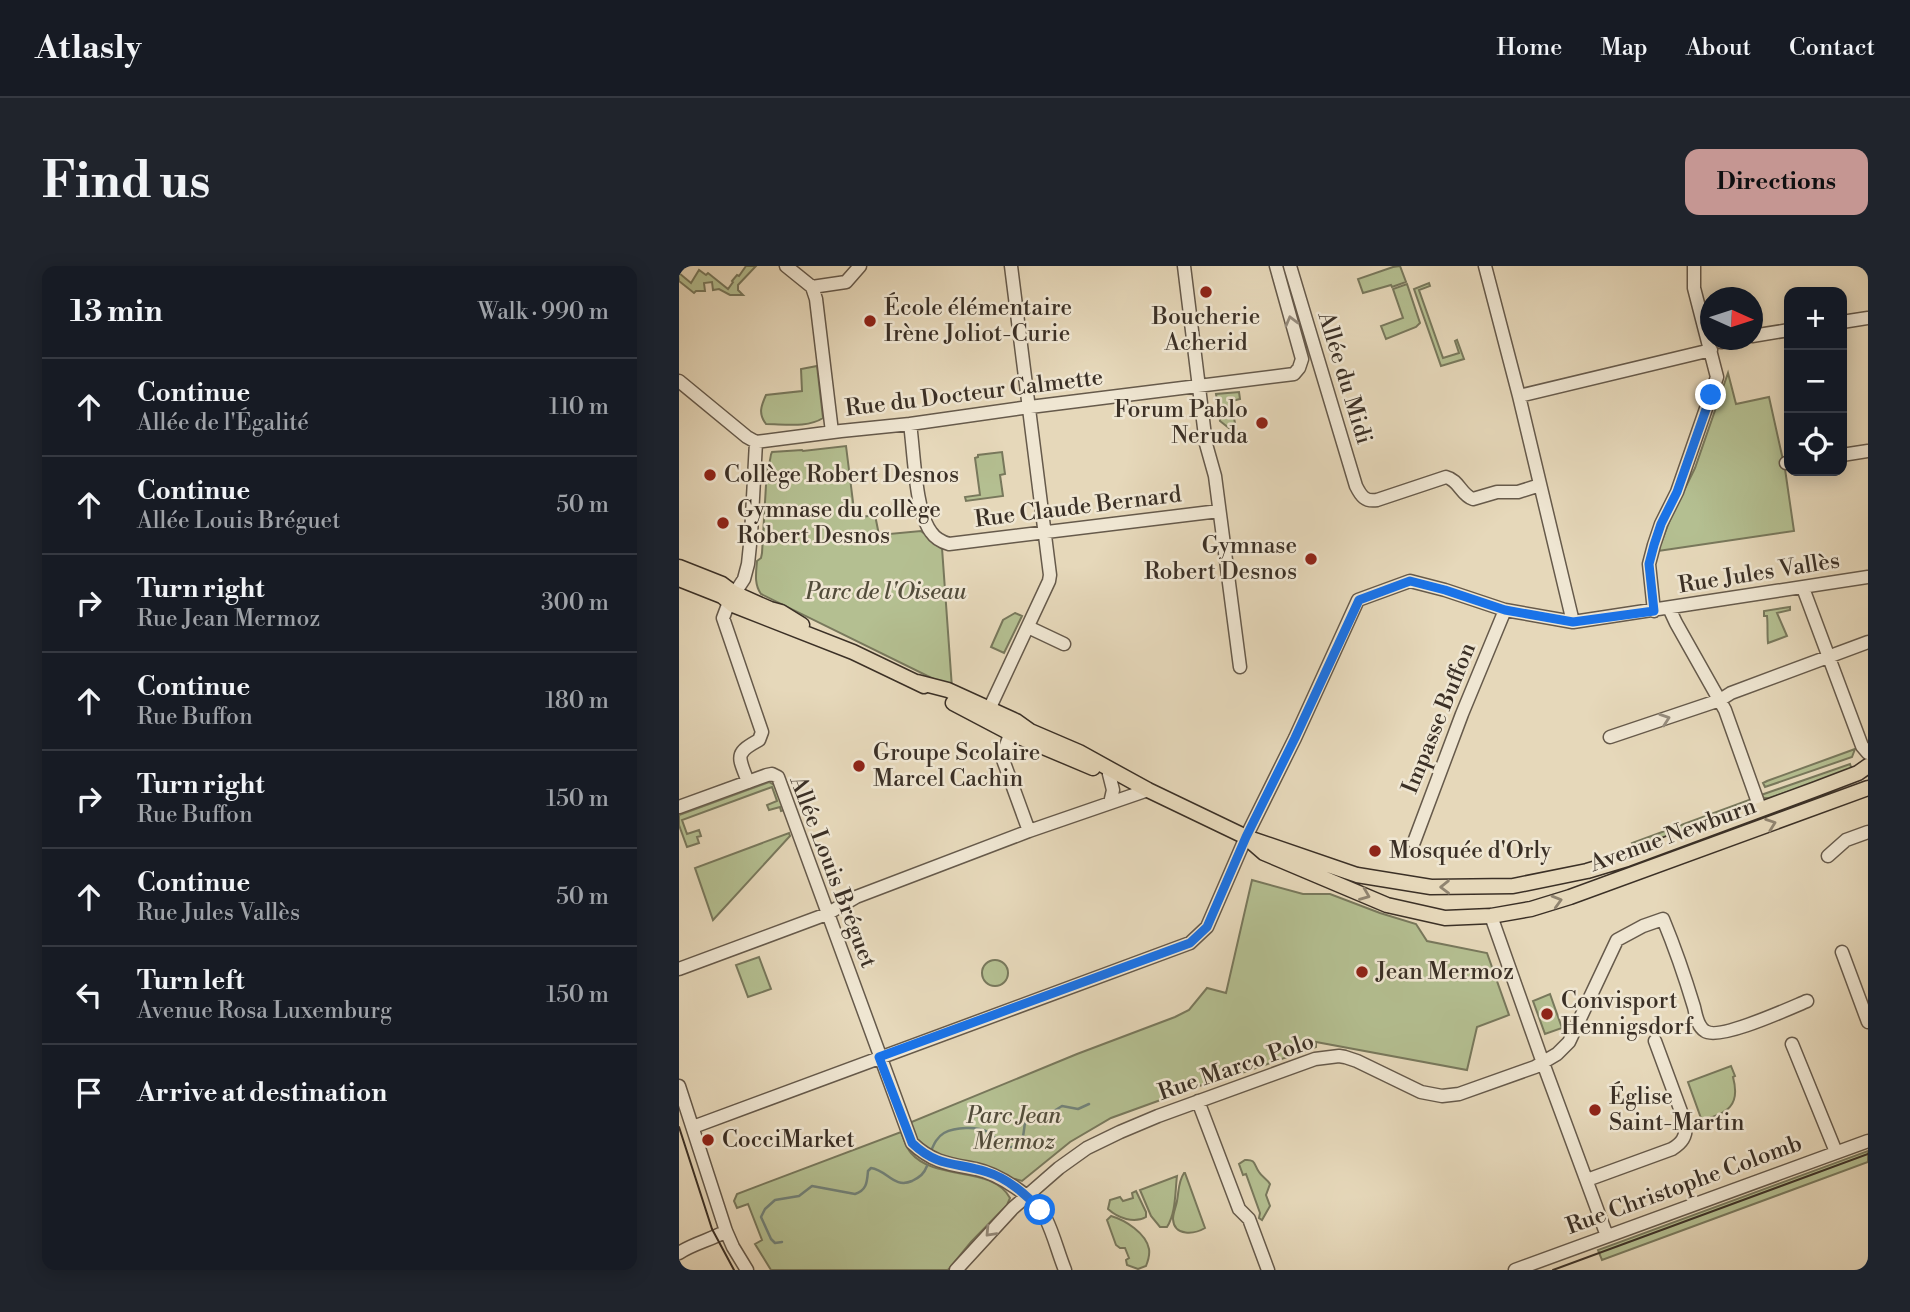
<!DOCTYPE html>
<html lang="en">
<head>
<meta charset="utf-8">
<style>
	:root { --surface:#171b24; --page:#20242c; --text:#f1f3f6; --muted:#9ea1a6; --line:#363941; --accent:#c59692 }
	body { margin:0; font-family:"Libre Bodoni",serif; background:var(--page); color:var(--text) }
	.controls { position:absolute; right:21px; top:21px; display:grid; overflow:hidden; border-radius:14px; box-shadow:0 4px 18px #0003 }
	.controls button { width:63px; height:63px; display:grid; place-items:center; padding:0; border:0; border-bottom:2px solid var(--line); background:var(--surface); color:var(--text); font:35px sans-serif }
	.compass { position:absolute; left:1021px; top:21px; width:63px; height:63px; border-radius:50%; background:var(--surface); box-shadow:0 4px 18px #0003; rotate:93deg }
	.stop { position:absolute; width:21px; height:21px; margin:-16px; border:5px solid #1a73e8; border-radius:50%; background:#fff }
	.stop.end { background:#1a73e8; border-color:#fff; box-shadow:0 2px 7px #0008 }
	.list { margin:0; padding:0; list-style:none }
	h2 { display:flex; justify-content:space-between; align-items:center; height:91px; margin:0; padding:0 28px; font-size:30px }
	h2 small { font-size:23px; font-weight:400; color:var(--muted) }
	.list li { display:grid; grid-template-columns:46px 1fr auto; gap:21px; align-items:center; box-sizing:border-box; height:98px; padding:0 28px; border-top:2px solid var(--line) }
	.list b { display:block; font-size:26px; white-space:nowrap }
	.list p { margin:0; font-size:23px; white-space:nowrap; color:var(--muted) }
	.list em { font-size:23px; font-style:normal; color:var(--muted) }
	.icon { flex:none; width:38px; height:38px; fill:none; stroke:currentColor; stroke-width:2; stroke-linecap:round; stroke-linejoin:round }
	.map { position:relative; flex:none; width:1189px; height:1004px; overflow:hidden; border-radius:14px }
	header { display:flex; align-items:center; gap:42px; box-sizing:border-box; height:98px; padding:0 35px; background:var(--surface); border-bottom:2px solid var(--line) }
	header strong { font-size:33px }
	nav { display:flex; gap:38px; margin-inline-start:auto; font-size:24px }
	.intro { display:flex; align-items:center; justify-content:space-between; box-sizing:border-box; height:168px; padding:0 42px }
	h1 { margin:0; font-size:49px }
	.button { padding:18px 32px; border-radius:14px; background:var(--accent); color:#111; font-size:24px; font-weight:700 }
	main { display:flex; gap:42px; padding:0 42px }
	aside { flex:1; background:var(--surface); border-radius:14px; box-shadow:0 4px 18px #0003 }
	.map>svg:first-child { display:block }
	.green { fill:#b4bf91; stroke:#78785c; stroke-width:2 }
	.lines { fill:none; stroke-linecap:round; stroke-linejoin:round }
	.stream { stroke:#728279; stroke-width:2.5 }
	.minor-casing { stroke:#665a4b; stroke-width:15 }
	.major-casing { stroke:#3b3026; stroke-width:17 }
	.minor { stroke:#efe6d2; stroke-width:12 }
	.major { stroke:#e6d8ba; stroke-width:14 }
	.tram { stroke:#3b3026; stroke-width:2 }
	.oneway { stroke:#958b7c }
	.oneway2 { stroke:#908470 }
	.route { stroke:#1a73e8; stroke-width:9 }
	.poi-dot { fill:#8f2418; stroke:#efe6d2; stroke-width:2.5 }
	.labels { text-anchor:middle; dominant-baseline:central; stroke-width:5; stroke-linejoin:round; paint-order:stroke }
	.poi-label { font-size:23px; fill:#3b3026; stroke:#efe6d2; text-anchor:start }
	.street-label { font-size:23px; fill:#3b3026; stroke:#efe6d2 }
	.park-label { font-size:23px; font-style:italic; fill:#534d3b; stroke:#efe6d2 }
</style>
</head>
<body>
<header>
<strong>Atlasly</strong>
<nav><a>Home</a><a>Map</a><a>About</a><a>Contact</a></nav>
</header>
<div class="intro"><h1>Find us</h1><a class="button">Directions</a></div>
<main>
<aside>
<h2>13 min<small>Walk · 990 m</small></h2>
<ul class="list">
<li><svg class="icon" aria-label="ahead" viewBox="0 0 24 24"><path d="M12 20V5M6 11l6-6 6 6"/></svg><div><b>Continue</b><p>Allée de l'Égalité</p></div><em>110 m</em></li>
<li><svg class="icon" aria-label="ahead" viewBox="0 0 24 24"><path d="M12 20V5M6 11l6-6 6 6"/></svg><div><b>Continue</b><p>Allée Louis Bréguet</p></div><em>50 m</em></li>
<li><svg class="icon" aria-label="right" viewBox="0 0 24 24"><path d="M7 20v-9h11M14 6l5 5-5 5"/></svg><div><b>Turn right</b><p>Rue Jean Mermoz</p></div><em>300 m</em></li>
<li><svg class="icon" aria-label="ahead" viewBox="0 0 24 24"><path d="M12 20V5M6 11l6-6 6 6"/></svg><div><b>Continue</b><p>Rue Buffon</p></div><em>180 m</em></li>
<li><svg class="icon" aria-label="right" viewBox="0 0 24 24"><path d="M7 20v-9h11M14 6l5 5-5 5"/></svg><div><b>Turn right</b><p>Rue Buffon</p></div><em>150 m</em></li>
<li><svg class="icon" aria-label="ahead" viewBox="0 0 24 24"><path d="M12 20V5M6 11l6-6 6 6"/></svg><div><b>Continue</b><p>Rue Jules Vallès</p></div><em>50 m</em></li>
<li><svg class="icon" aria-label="left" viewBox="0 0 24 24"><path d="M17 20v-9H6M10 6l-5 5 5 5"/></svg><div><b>Turn left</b><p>Avenue Rosa Luxemburg</p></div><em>150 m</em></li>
<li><svg class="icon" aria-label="arrive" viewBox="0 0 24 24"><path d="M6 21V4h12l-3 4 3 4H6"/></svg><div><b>Arrive at destination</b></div></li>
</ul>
</aside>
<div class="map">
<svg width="1189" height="1004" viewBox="0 0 1189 1004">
	<rect width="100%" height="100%" fill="#e6d8ba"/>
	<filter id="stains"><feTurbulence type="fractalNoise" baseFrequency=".00286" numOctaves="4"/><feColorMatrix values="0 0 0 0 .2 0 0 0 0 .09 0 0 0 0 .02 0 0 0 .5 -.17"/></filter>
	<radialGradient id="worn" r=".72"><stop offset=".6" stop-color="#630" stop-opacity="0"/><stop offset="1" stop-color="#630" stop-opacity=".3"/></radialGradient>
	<path class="green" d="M67 0H77L59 19V24L64 29H51L40 23 34 24 33 16 25 17 26 25H17L15 27 0 15V7L12 17 20 4 27 9 29 7 49 23 54 16 53 15 58 9 60 10Z
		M721 0 727 16 713 21 712 19 684 27 679 13 714 1Z
		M750 17 751 20 740 24 764 92 780 87 776 75 778 74 785 93 762 100 735 23Z
		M728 18 741 57 737 61 707 73 702 60 724 52 714 23Z
		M138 100 144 152C129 162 105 158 87 158 79 148 82 140 87 129L123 125 122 103Z
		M1049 107 1057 138 1090 131 1106 203 1115 265 979 285 992 251 1016 202Z
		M560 126 561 133 553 135 557 151 555 152 557 162 551 163 541 155 537 128Z
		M167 180 176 252 196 249 200 269 242 265 263 282 273 422 82 328C75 318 77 307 78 295L82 292 83 287 88 202C93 195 90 191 93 186L123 184 124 185Z
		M323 186 326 208 321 209 324 230 287 235 286 231 301 229 296 192 299 191V189Z
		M1111 341V344L1098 347 1108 370 1089 377C1088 367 1089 359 1088 350H1085V345Z
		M336 347 343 350 325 387 312 381 324 354Z
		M1176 483 1173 491 1086 521 1084 517 1088 515Z
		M1171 498 1173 504 1090 532H1085L1082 529Z
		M90 516 97 520 105 544 102 545 101 541 90 544 88 539 98 535 93 521 3 554 8 568 20 564 22 570 18 571 20 577 8 581 0 559V549Z
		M1073 533 1071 539 955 582 953 577Z
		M110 567 111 570 34 654 16 602Z
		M573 614 624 628H651L701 647 737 658 748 675 808 687 830 749 798 761 788 804 637 776V781L551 811H545L432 852 391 876 343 915 336 913 334 916 263 892 239 878 230 857 398 788 496 751 510 744 528 722 547 727Z
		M80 691 92 723 69 731 57 699Z
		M303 707a13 13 0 1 1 26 0a13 13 0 1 1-26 0Z
		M871 728 883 762 866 768 854 735Z
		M1052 800 1056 810 1054 811C1062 841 1048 846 1023 855L1009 816Z
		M222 866C225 873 227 881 232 887 257 916 313 899 331 932L328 939 292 976 269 1004H92L76 978 83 974 69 938 58 942 55 935 58 928Z
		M1189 885V896L923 994 919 984Z
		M566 894C577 893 575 899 580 906 583 911 588 913 591 918L587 929 591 940 583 954 580 952 581 947 567 908 564 909 560 898Z
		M505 907H506L526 962C516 968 495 971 494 953 494 947 497 941 498 935 500 925 499 916 505 907Z
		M498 910C496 926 497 947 488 961H481L472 950 461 924Z
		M457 925 467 946V951C455 958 439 952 429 943L431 934 441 931 444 935 454 932 453 927Z
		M432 950C446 954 467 967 470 983 471 989 469 995 467 1000L459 1003 448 999 447 994 450 992 446 982H441L437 979 428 954Z"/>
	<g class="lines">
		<path class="stream" d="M252 885C255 878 258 871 265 867 276 861 298 860 309 866 315 870 320 876 326 881 350 883 342 865 348 848L353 846 367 850 383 840 399 843 410 838
			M103 976 96 977 92 973 82 951 86 943 96 934 120 930 133 920 176 928C188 924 188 916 189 905L192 902C208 904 215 923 233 915 241 911 245 908 248 900"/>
		<defs>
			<path id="minor" d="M107 0 133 21 137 33 153 166
				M505 0 527 178 536 210 561 401
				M611 0 677 220C682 230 686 236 698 234L767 211C780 214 782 229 794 233L818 226H839L861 219
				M806 0 840 130 894 356
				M133 21 167 16 181 0
				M1163 56 1189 52
				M1073 70 1110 64
				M1042 76 1053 74
				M0 115 68 171 77 176 162 165 231 158 343 142 615 108 620 102 623 93 597 0
				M840 130 1032 84
				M231 158C235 185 236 245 252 266 256 272 263 276 270 278L540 245
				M1163 189 1189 185
				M1107 197H1110
				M1124 322 1183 480 1189 487
				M990 342 997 357 1046 444 1081 542
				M975 345 970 298 975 279 982 258 998 226 1038 111 1015 22V0
				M349 361 385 378
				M306 452 370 315 371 309 332 0
				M334 460 323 491 350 565
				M931 471 1041 434 1052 427 1189 376
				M430 508 434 524 431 537
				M69 516C60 491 54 488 80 474L83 466 44 352 50 336 65 313 69 298 72 269 77 176
				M0 541 88 509 93 508 99 511 233 877C254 897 271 898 297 903 320 908 356 931 367 953 375 969 379 987 386 1004
				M735 576 783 448 826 344
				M1149 590 1167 574 1189 566
				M812 650 864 797 928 970
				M1163 686 1189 756
				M0 703 148 648 177 631 350 565 469 524
				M1113 778 1157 886
				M0 820 47 965 54 981 68 1004
				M519 835 560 943 570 953 589 1004
				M14 861 511 677 528 661 567 571 616 472 679 334 731 315 766 324 826 344 894 356 1189 311
				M908 914 993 883C1003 877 1007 871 1007 859L976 775
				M0 987C15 977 32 974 47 965
				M277 1004 334 942 380 902 408 882 441 866 479 850 636 793 660 790 666 791 678 795 742 826 763 830 780 828 856 801 878 788 890 776 938 674 964 660 984 653C996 682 1006 711 1015 741 1017 749 1018 760 1026 765 1040 775 1111 742 1128 735
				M836 1004 1189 875"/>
			<path id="major" d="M0 301 43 318 55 327 91 343 102 346 123 359
				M0 313 43 330 54 339 174 386 245 420
				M238 416 269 424 337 455 351 465 400 486 469 524 567 571 678 609 752 621 834 620 908 605 948 593 1137 523 1179 507 1189 500
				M274 437 331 467 414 502
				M570 574 585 587 708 639 766 652 812 650 852 643 891 631 1189 522"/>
		</defs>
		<use href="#minor" class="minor-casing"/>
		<use href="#major" class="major-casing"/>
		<use href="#minor" class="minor"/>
		<use href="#major" class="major"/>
		<path class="tram" d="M0 861 33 963 55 1004
			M874 1004 1189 888"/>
	</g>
	<defs><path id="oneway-chevron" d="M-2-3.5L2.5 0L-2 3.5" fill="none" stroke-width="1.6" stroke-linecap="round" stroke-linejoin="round" transform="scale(1.75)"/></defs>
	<g class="oneway">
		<use href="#oneway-chevron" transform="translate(612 55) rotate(-105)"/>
		<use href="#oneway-chevron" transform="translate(986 453) rotate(-19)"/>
		<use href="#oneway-chevron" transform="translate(311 966) rotate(133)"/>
	</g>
	<g class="oneway2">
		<use href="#oneway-chevron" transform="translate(1092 558) rotate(-20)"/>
		<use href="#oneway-chevron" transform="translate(766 621) rotate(179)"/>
		<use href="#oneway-chevron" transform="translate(686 629) rotate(22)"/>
		<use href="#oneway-chevron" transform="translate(878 635) rotate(-16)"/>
	</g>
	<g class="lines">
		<path class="route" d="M361 944C348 929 328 912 308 906 278 896 259 902 233 877L200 791 511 677 528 661 567 571 616 472 680 334 731 315 766 324 826 344 894 356 975 345 970 298 975 279 982 258 998 226 1032 129"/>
	</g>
	<g class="poi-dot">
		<circle cx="527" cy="26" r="7"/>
		<circle cx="191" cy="55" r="7"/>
		<circle cx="583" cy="157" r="7"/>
		<circle cx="31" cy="209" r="7"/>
		<circle cx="44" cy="257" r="7"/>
		<circle cx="632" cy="293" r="7"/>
		<circle cx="180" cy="500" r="7"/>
		<circle cx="696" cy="585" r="7"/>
		<circle cx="683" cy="706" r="7"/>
		<circle cx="868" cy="748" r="7"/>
		<circle cx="916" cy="844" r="7"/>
		<circle cx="29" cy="874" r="7"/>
	</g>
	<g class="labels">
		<g class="poi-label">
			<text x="205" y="42">École élémentaire<tspan x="205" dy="26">Irène Joliot-Curie</tspan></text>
			<text x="527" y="51" text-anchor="middle">Boucherie<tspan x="527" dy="26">Acherid</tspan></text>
			<text x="569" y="144" text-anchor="end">Forum Pablo<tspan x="569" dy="26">Neruda</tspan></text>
			<text x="45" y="209">Collège Robert Desnos</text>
			<text x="58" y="244">Gymnase du collège<tspan x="58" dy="26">Robert Desnos</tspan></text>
			<text x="618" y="280" text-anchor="end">Gymnase<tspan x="618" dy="26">Robert Desnos</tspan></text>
			<text x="194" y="487">Groupe Scolaire<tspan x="194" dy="26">Marcel Cachin</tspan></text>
			<text x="710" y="585">Mosquée d'Orly</text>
			<text x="697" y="706">Jean Mermoz</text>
			<text x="882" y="735">Convisport<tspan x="882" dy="26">Hennigsdorf</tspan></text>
			<text x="930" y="831">Église<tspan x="930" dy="26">Saint-Martin</tspan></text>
			<text x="43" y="874">CocciMarket</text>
		</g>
		<g class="street-label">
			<text transform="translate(666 112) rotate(73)">Allée du Midi</text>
			<text transform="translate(295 127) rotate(-7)">Rue du Docteur Calmette</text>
			<text transform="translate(399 241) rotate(-7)">Rue Claude Bernard</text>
			<text transform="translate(1080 307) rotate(-9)">Rue Jules Vallès</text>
			<text transform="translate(760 452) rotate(-68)">Impasse Buffon</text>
			<text transform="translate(994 569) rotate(-20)">Avenue Newburn</text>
			<text transform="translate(154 606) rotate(69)">Allée Louis Bréguet</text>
			<text transform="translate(557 801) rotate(-19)">Rue Marco Polo</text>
			<text transform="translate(1005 919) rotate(-20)">Rue Christophe Colomb</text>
		</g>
		<g class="park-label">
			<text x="207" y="326">Parc de l'Oiseau</text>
			<text x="335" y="850">Parc Jean<tspan x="335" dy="26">Mermoz</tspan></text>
		</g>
	</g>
	<rect width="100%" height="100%" filter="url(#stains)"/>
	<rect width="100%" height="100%" fill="url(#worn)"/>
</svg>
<div class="controls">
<button>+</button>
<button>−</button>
<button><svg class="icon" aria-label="locate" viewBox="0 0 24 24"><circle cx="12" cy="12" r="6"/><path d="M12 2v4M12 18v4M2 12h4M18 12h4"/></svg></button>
</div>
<svg class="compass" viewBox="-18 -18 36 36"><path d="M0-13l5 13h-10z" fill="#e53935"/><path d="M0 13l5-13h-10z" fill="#9ea1a6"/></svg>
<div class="stop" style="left:361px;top:944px"></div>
<div class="stop end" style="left:1032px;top:129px"></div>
</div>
</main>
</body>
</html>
